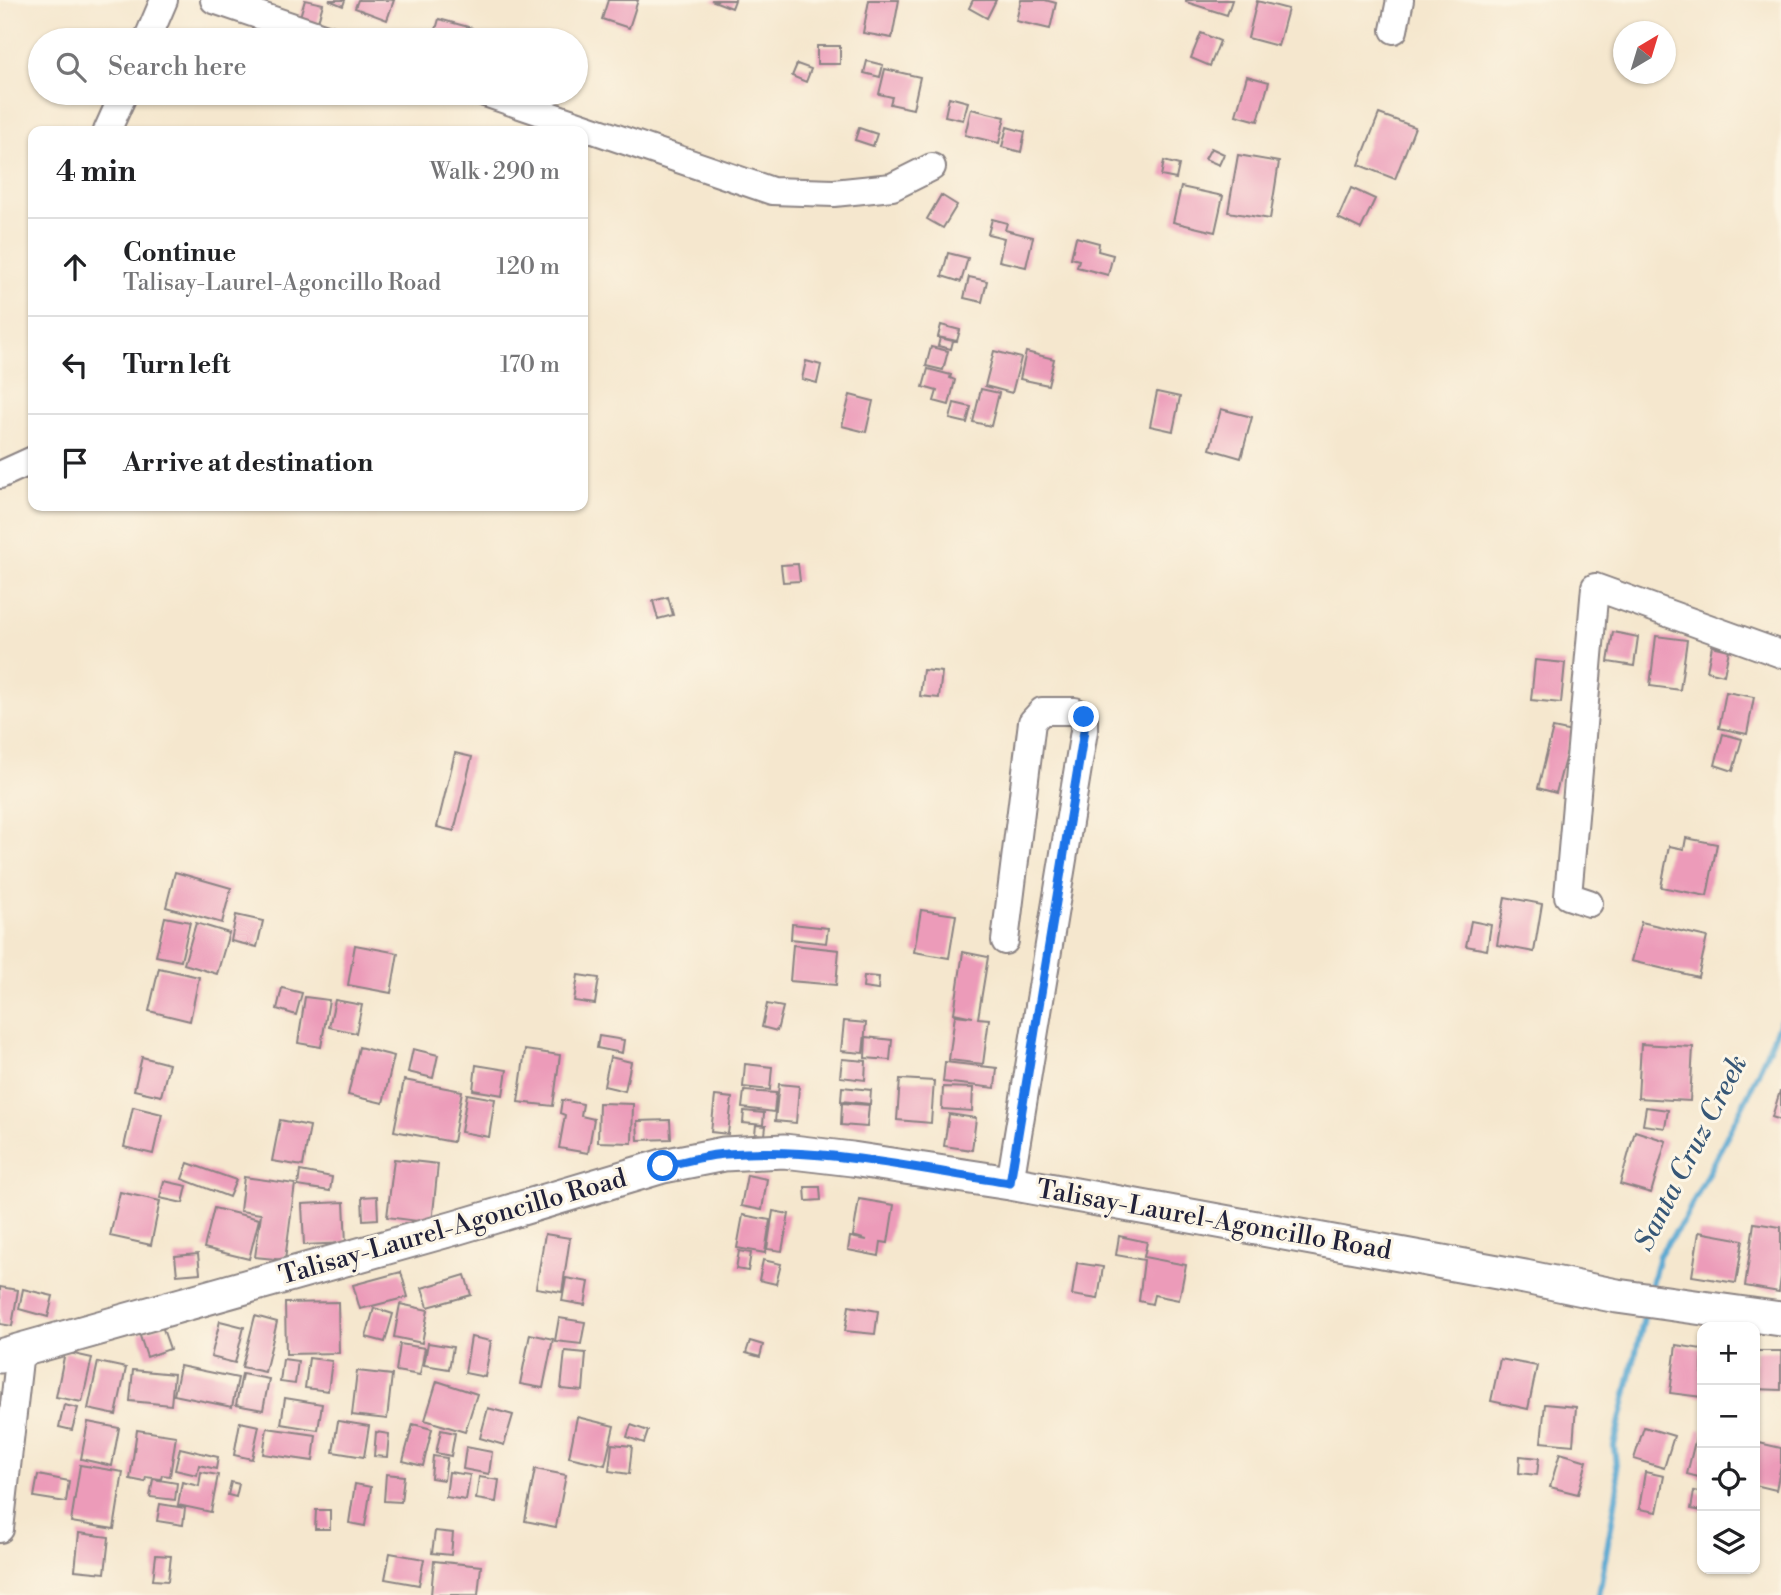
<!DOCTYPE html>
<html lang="en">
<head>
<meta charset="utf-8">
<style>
	:root { --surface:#fff; --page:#f6f6f6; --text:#202124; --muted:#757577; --line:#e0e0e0 }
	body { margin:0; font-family:"Libre Bodoni",serif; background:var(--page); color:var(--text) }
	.controls { position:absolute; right:21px; bottom:21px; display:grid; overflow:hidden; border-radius:14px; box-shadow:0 2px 5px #0004 }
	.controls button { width:63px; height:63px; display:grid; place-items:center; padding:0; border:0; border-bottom:2px solid var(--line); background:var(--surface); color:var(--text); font:35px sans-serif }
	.compass { position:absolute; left:1613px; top:21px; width:63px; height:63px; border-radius:50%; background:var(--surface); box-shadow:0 2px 5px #0004; rotate:38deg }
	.stop { position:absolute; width:21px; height:21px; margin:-16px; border:5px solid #1a73e8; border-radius:50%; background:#fff }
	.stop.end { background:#1a73e8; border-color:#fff; box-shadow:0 2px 7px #0008 }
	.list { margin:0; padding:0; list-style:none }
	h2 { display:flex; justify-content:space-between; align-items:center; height:91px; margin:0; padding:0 28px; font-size:30px }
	h2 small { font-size:23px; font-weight:400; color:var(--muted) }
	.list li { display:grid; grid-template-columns:46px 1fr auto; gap:21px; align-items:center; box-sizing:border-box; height:98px; padding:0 28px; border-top:2px solid var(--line) }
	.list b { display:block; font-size:26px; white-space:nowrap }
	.list p { margin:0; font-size:23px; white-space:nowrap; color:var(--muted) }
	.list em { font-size:23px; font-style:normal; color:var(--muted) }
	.icon { flex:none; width:38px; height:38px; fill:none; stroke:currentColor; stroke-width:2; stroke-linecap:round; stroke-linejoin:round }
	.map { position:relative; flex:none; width:1781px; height:1595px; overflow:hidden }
	.search { position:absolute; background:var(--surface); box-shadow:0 2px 5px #0004; left:28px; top:28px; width:560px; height:77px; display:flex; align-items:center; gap:18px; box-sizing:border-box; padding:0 24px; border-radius:38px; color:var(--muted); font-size:26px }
	.panel { position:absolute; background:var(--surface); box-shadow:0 2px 5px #0004; left:28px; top:126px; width:560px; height:385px; border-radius:14px }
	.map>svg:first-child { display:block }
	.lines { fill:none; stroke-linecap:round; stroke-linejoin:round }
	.stream { stroke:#56a7d1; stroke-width:6 }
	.building { fill:#ec9bb9 }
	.minor-casing { stroke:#8c8484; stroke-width:30 }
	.major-casing { stroke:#8c8484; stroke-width:37 }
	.minor { stroke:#fff; stroke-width:26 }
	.major { stroke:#fff; stroke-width:33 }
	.route { stroke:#1a73e8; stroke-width:9 }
	.labels { text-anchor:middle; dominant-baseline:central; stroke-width:6; stroke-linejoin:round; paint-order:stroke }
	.street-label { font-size:26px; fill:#22223b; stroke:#fcf5e5 }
	.water-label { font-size:28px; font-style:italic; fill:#375777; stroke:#fcf5e5 }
</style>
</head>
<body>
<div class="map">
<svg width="1781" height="1595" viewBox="0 0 1781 1595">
	<rect width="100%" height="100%" fill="#fcf5e5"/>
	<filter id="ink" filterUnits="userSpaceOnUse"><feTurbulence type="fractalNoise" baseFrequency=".0143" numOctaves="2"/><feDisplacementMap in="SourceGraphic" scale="14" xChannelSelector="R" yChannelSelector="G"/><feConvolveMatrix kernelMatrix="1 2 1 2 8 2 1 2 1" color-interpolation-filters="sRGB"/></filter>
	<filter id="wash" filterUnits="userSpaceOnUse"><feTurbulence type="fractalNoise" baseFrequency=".00686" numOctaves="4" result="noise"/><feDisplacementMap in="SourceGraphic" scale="28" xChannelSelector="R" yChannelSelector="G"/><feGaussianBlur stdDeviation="1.57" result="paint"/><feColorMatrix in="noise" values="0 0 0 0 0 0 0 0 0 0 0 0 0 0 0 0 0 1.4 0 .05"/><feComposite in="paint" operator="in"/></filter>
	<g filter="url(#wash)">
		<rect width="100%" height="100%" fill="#f5e7ce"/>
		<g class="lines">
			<path class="stream" d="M1650 1292 1659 1255 1684 1220 1750 1091 1781 1020
				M1599 1595 1618 1486 1614 1446 1646 1309"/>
		</g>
		<g id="blocks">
			<path class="building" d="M305 0 323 4 316 28 298 23Z
				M329 0H345L343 6Z
				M358 0H394L387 20 355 8Z
				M608 0H638L629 28 602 19Z
				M711 0H735L732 8Z
				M869 0H899L892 38 863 33Z
				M973 0H996L987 18 969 8Z
				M1021 0H1045L1056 3 1050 29 1016 21Z
				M1186 0H1232L1227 15 1186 2Z
				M1257 1 1288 9 1278 46 1248 38Z
				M439 19 472 28 469 40H433Z
				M1201 33 1220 41 1210 66 1191 58Z
				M817 46H840V64H817Z
				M867 61 883 65 880 77 864 73Z
				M797 64 811 69 806 82 792 76Z
				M885 69 920 77 913 109 890 104 892 97 879 94Z
				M1247 76 1269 82 1258 121 1236 115Z
				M949 97 968 102 963 120 945 116Z
				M971 109 1005 117 999 143 965 135Z
				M1379 114 1415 127 1395 179 1359 165Z
				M1007 127 1025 132 1021 152 1002 147Z
				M859 128 877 134 873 146 855 140Z
				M1211 148 1224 154 1219 165 1205 159Z
				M1238 155 1279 162 1270 219 1228 212Z
				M1164 161 1179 165 1176 179 1161 176Z
				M1181 187 1223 196 1215 232 1173 222Z
				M1351 188 1375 199 1361 229 1338 218Z
				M941 195 957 205 943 228 927 219Z
				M992 219 1007 223 1005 230 1033 237 1026 267 999 261 1004 238 988 234Z
				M1076 237 1099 243 1098 251 1113 255 1108 275 1077 267 1079 260 1071 258Z
				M948 253 968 258 961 282 942 276Z
				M969 277 987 281 982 302 964 298Z
				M941 325 960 330 957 341 938 337Z
				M940 338 953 341 951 349 938 346Z
				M931 347 948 351 943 370 926 366Z
				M994 351 1021 358 1012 393 985 386Z
				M1026 352 1054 359 1048 385 1020 379Z
				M806 361 821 365 817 383 802 379Z
				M928 369 951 375 950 378 955 380 949 405 934 401 937 391 923 387Z
				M981 389 999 393 991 426 973 422Z
				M1157 392 1180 397 1173 431 1150 426Z
				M850 395 873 401 866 432 842 426Z
				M954 403 971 407 967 423 950 419Z
				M1221 409 1252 417 1241 458 1210 449Z
				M798 564 800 581 783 582 781 565Z
				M668 597 673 615 658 619 653 601Z
				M1613 632 1638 637 1634 666 1608 662Z
				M1656 636 1687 640 1680 690 1650 686Z
				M1712 646 1729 650 1724 675 1707 671Z
				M1535 660 1565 663 1561 703 1531 700Z
				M923 670 942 672 939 698 920 696Z
				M1726 692 1754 697 1747 734 1719 728Z
				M1553 728 1572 732 1556 793 1538 788Z
				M1723 734 1742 739 1733 771 1715 765Z
				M455 753 472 757 454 831 437 827Z
				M1686 838 1717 844 1707 896 1661 887 1669 846 1684 849Z
				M175 872 231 888 222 923 166 907Z
				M1505 897 1542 904 1534 952 1497 945Z
				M921 910 956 915 949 958 914 952Z
				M236 915 263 921 257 947 231 941Z
				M165 917 190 922 181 961 156 956Z
				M1471 921 1491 925 1487 950 1466 946Z
				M1641 922 1707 937 1698 977 1631 961Z
				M196 923 229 933 217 974 184 964Z
				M792 924 828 928 826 943 791 939Z
				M355 945 398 953 391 993 348 985Z
				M793 945 839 950 836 985 790 981Z
				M963 952 988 957 978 1018 989 1019 983 1064 949 1060 955 1015 973 1017 954 1013Z
				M159 968 199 977 190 1021 149 1011Z
				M578 975 599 978 595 1004 574 1001Z
				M864 976 879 977 878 990 863 988Z
				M282 988 302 993 296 1015 277 1009Z
				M305 997 329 1000 321 1047 298 1043Z
				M335 1000 362 1005 356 1033 329 1027Z
				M767 1004 783 1007 777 1031 762 1027Z
				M844 1021 866 1023 863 1053 841 1051Z
				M599 1036 624 1040 622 1053 597 1048Z
				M866 1037 892 1040 890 1060 865 1058Z
				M1641 1044 1693 1047 1690 1101 1638 1098Z
				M359 1047 394 1056 383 1103 348 1095Z
				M413 1049 438 1055 433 1078 408 1072Z
				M525 1050 560 1055 553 1106 518 1102Z
				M142 1057 169 1064 161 1096 134 1090Z
				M610 1057 631 1062 625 1091 604 1086Z
				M842 1059 866 1061 865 1080 840 1077Z
				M945 1062 997 1068 995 1088 943 1082Z
				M745 1064 772 1067 770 1090 743 1087Z
				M476 1065 507 1070 503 1095 473 1090Z
				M900 1079 934 1081 931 1123 897 1120Z
				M404 1080 462 1091 453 1142 394 1131Z
				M779 1084 799 1086 796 1123 775 1121Z
				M842 1087 871 1090 870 1104 841 1101Z
				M943 1087 973 1088 972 1111 942 1109Z
				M744 1091 776 1093 774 1112 742 1108Z
				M1780 1091H1781V1120L1772 1117Z
				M467 1094 495 1099 489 1137 461 1132Z
				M715 1096 732 1098 728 1134 711 1132Z
				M562 1100 583 1104 581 1116 594 1119 588 1153 559 1148 565 1115 560 1113Z
				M599 1103 633 1104 632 1143 598 1142Z
				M842 1103 869 1105 867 1127 841 1125Z
				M133 1107 162 1114 153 1154 124 1147Z
				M1646 1107 1668 1110 1665 1128 1643 1125Z
				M744 1111 764 1113 763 1125 743 1123Z
				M949 1114 976 1118 972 1150 944 1146Z
				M280 1120 310 1126 303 1166 272 1161Z
				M670 1120 671 1139 638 1140 637 1121Z
				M756 1125 766 1126 765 1135 755 1134Z
				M1635 1131 1666 1141 1651 1193 1620 1184Z
				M394 1159 438 1164 432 1223 387 1217Z
				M188 1163 236 1180 229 1197 182 1179Z
				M300 1171 332 1177 330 1191 298 1186Z
				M747 1175 767 1179 762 1210 741 1206Z
				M244 1177 295 1184 285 1260 255 1257 261 1214 240 1211Z
				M164 1181 187 1186 183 1203 160 1198Z
				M805 1187H820L821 1200 806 1201Z
				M120 1192 160 1201 151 1245 110 1236Z
				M377 1196 378 1219 363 1220 362 1197Z
				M859 1199 894 1205 888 1243 881 1242 879 1256 848 1250 850 1237 867 1240 853 1236Z
				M344 1202 346 1243 304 1245 302 1204Z
				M214 1208 259 1219 249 1259 204 1248Z
				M773 1211 789 1214 782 1251 767 1249Z
				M743 1215 770 1220 765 1253 737 1248Z
				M1754 1223 1781 1227V1277L1779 1292 1745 1286Z
				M1699 1232 1743 1240 1736 1283 1692 1276Z
				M545 1234 570 1238 562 1292 536 1288Z
				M1119 1236 1147 1242 1144 1257 1186 1265 1179 1300 1154 1295 1152 1304 1139 1301 1144 1260 1116 1255Z
				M739 1251 751 1253 748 1271 736 1269Z
				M198 1254 200 1273 177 1275 175 1256Z
				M763 1260 781 1264 776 1284 759 1280Z
				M1077 1263 1103 1267 1098 1299 1072 1295Z
				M401 1272 408 1297 360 1309 353 1285Z
				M465 1275 471 1295 428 1307 422 1288Z
				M566 1278 589 1282 585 1305 562 1301Z
				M0 1287 18 1290 12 1326 0 1324Z
				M23 1289 53 1296 48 1317 19 1309Z
				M338 1302 339 1353 286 1354 285 1303Z
				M400 1304 428 1310 422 1343 394 1337Z
				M849 1306 878 1311 875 1334 845 1331Z
				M374 1308 393 1314 385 1342 366 1337Z
				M255 1316 277 1322 265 1372 242 1367Z
				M559 1318 585 1322 581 1344 555 1341Z
				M220 1321 244 1327 235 1363 211 1357Z
				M162 1326 170 1349 147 1357 139 1333Z
				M530 1334 553 1339 543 1388 520 1384Z
				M471 1337 491 1341 485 1377 465 1373Z
				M750 1341 763 1345 760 1357 746 1353Z
				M428 1343 453 1347 449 1369 424 1365Z
				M400 1344 425 1348 420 1375 396 1371Z
				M1676 1345 1702 1349V1397L1670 1393Z
				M565 1351 586 1353 583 1391 561 1389Z
				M1755 1351H1781V1390L1755 1389Z
				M65 1352 92 1358 82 1402 56 1397Z
				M309 1358 332 1361 328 1391 305 1388Z
				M283 1359 298 1361 295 1384 280 1382Z
				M1500 1359 1537 1366 1528 1409 1491 1401Z
				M98 1362 126 1368 116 1415 88 1409Z
				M180 1366 238 1378 232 1407 174 1395Z
				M133 1370 174 1374 171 1405 130 1401Z
				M357 1371 392 1375 387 1419 352 1415Z
				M242 1374 269 1379 263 1410 236 1405Z
				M437 1381 477 1394 465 1432 425 1420Z
				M285 1398 322 1404 318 1430 281 1424Z
				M1545 1404 1576 1407 1573 1445 1541 1442Z
				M64 1405 78 1408 72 1430 59 1427Z
				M488 1408 513 1415 504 1445 480 1438Z
				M577 1417 614 1426 605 1465 569 1457Z
				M338 1421 369 1426 364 1457 333 1452Z
				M88 1422 119 1428 112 1466 81 1459Z
				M240 1422 259 1426 252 1459 234 1455Z
				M413 1424 432 1429 423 1466 403 1461Z
				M631 1425 648 1431 644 1443 627 1437Z
				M1644 1427 1674 1436 1664 1468 1634 1459Z
				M267 1428 316 1435 313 1461 263 1454Z
				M1698 1429 1702 1430V1478L1687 1474Z
				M137 1430 176 1436 170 1476 162 1475 161 1479 146 1477 145 1482 130 1479Z
				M441 1430 455 1433 451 1456 436 1453Z
				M376 1432 389 1434 387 1457 374 1456Z
				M1755 1442 1781 1448V1465L1776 1490 1755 1485Z
				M612 1444 632 1446 629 1474 609 1471Z
				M466 1447 492 1452 489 1474 463 1469Z
				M180 1448 218 1457 216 1469 199 1465 197 1475 175 1470Z
				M1560 1453 1587 1461 1578 1494 1550 1487Z
				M433 1456 447 1458 444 1480 431 1478Z
				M1520 1456 1539 1458 1537 1475 1519 1473Z
				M80 1465 123 1472 114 1529 71 1522Z
				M535 1469 566 1475 556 1527 525 1521Z
				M201 1472 218 1475 211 1512 178 1505 182 1482 199 1486Z
				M449 1472 470 1475 466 1500 446 1497Z
				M1645 1472 1664 1476 1657 1512 1639 1509Z
				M386 1474 404 1476 401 1502 384 1501Z
				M38 1475 69 1481 66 1502 34 1497Z
				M479 1477 499 1480 496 1502 476 1499Z
				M153 1479 177 1483 175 1500 150 1497Z
				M231 1482 239 1484 236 1497 228 1495Z
				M355 1484 371 1487 365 1526 349 1523Z
				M1694 1491 1702 1493V1511L1691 1509Z
				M160 1504 185 1508 183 1525 157 1521Z
				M316 1510H330V1529H315Z
				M435 1531 453 1533 451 1555 432 1553Z
				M79 1533 109 1537 105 1573 75 1570Z
				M390 1553 424 1559 419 1585 385 1579Z
				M156 1555 171 1556 168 1581 153 1580Z
				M434 1561 481 1566 478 1595H431Z"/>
		</g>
	</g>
	<g filter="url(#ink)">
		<use href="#blocks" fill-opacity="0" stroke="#8c8484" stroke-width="2"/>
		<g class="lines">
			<defs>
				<path id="minor" d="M214 0 332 40
					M1394 30 1400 0
					M147 40 164 0
					M485 93 772 191 834 193 892 187 932 167
					M107 131 124 93
					M0 475 33 460
					M1589 903 1568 896 1595 587 1781 654
					M1005 941 1032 722 1042 711H1075L1084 717V731L1010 1183
					M0 1529 20 1351"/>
				<path id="major" d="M0 1356 455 1228 663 1166 724 1154 784 1151 852 1159 1010 1183 1525 1277 1617 1296 1781 1319"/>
			</defs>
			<use href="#minor" class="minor-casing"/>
			<use href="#major" class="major-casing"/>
			<use href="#minor" class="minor"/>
			<use href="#major" class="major"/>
		</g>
	</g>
	<g class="lines" filter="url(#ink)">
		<path class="route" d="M663 1166C684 1162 705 1155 726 1154 821 1146 917 1169 1010 1183L1084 731V717"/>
	</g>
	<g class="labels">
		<g class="street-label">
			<text transform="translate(1214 1220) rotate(10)">Talisay-Laurel-Agoncillo Road</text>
			<text transform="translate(453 1227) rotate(-16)">Talisay-Laurel-Agoncillo Road</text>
		</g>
		<g class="water-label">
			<text transform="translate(1691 1153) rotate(-63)">Santa Cruz Creek</text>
		</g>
	</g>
</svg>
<div class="controls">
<button>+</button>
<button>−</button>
<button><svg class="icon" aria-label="locate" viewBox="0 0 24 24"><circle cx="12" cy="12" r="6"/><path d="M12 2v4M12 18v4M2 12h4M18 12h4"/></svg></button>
<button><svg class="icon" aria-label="layers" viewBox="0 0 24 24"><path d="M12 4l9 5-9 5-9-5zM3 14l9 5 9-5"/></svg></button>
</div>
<svg class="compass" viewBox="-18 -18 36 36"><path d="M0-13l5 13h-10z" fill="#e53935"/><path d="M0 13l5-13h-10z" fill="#757577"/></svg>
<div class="stop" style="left:663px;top:1166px"></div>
<div class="stop end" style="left:1084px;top:717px"></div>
<div class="search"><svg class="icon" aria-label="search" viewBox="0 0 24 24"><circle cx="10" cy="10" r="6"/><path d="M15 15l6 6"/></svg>Search here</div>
<section class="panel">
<h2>4 min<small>Walk · 290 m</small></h2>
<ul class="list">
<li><svg class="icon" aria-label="ahead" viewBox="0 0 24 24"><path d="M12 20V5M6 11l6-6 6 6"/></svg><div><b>Continue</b><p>Talisay-Laurel-Agoncillo Road</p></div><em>120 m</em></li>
<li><svg class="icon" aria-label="left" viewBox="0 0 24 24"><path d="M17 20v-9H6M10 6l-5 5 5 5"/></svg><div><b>Turn left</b></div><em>170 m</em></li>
<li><svg class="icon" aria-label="arrive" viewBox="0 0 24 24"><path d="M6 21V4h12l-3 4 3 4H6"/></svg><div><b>Arrive at destination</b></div></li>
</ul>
</section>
</div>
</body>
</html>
